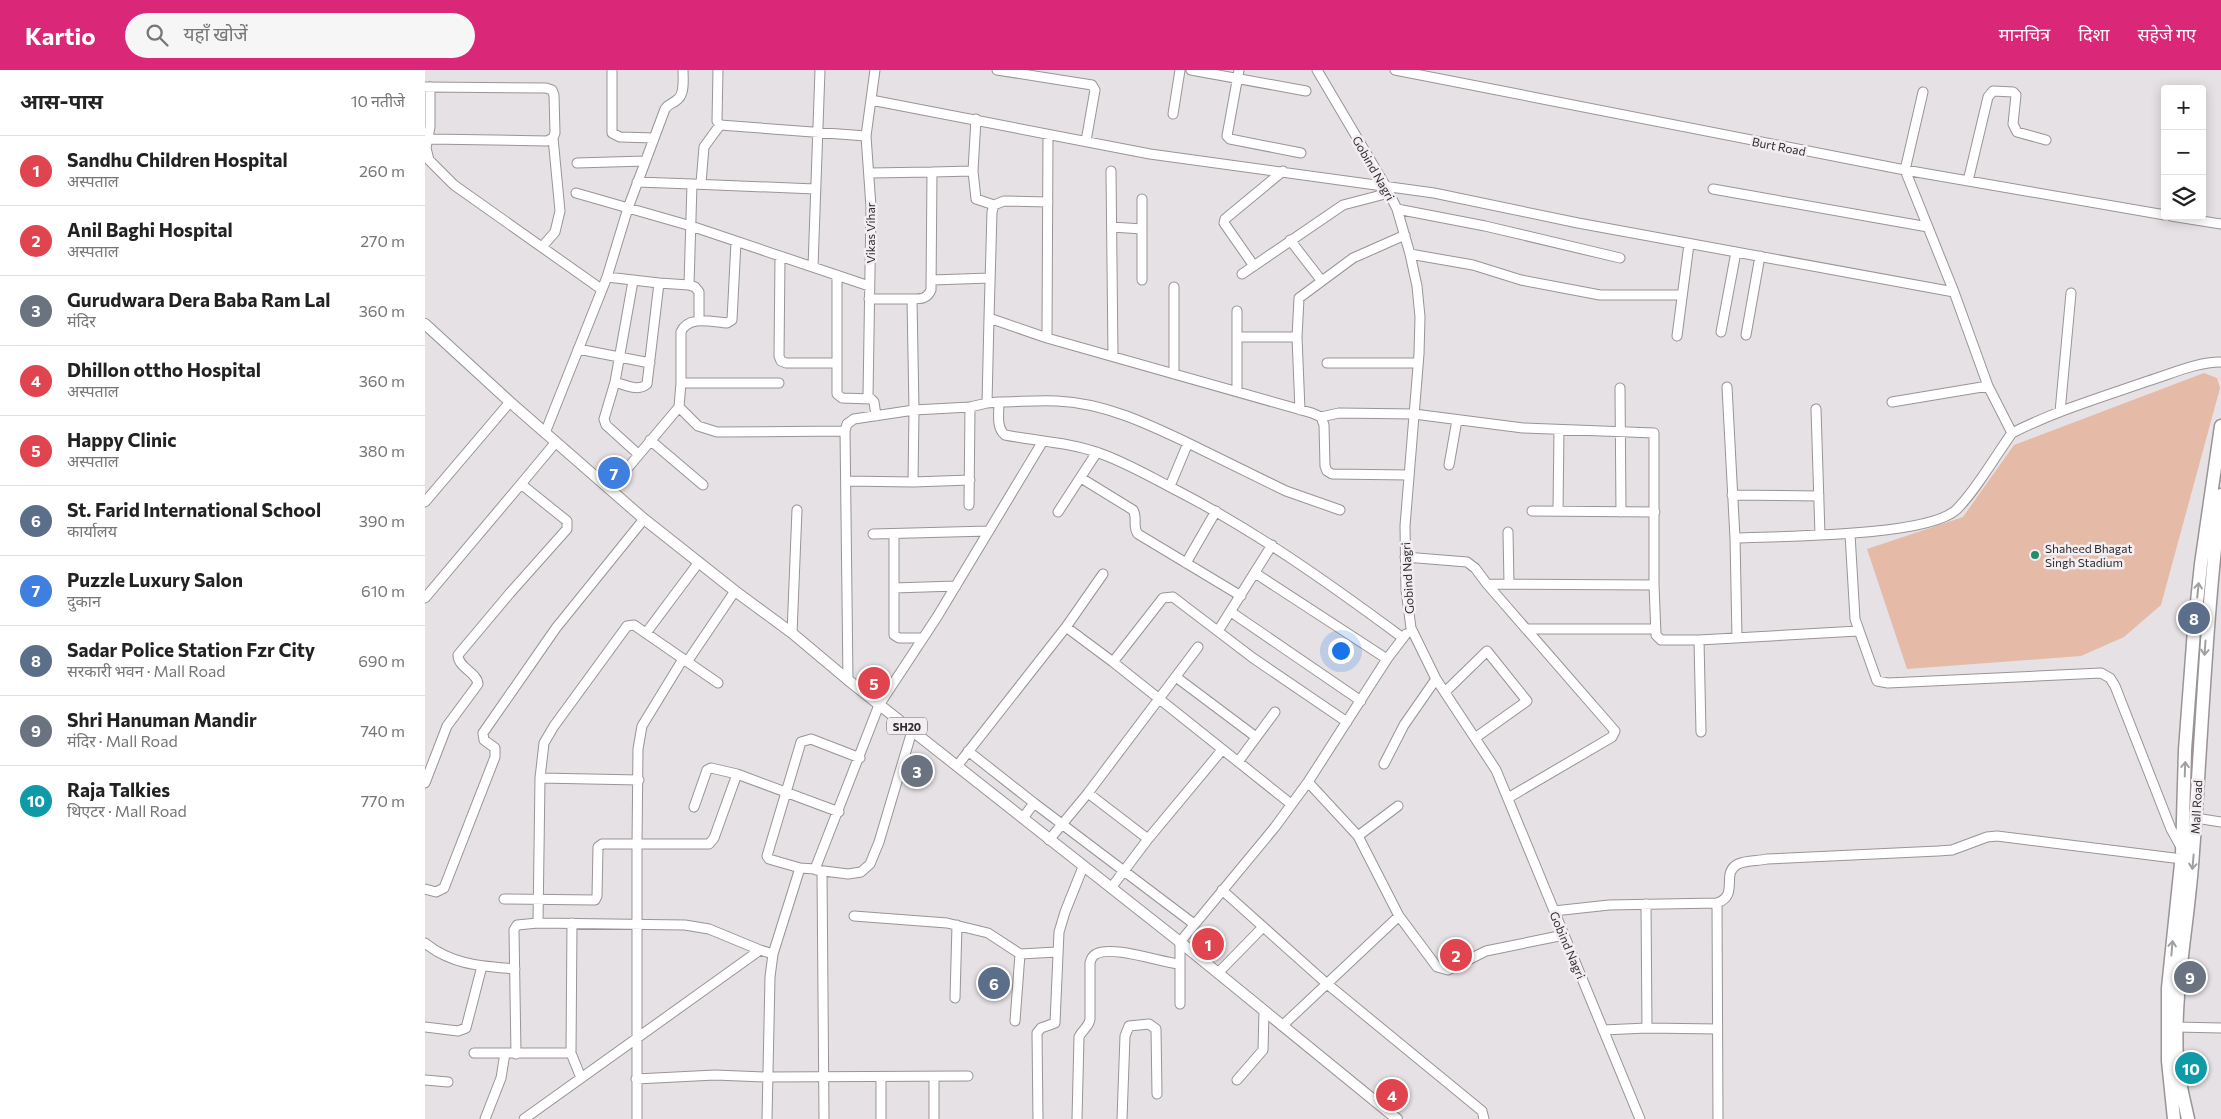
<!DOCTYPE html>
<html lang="hi">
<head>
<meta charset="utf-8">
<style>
	:root { --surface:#fff; --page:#f6f6f6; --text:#222; --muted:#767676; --line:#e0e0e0; --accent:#db2777 }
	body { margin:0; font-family:Commissioner,"Noto Sans Devanagari",sans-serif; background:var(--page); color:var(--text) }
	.controls { position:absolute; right:15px; top:15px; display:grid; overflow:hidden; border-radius:5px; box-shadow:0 2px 12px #0003 }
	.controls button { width:45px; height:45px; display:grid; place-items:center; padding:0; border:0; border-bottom:1px solid var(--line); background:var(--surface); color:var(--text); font:25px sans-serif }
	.you { position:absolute; left:915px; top:580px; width:18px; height:18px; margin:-12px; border:4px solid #fff; border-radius:50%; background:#1a73e8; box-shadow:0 0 0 8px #1a73e833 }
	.badge { display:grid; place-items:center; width:32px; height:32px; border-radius:50%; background:var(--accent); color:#fff; font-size:16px; font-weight:700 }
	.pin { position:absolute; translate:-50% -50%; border:2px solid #fff; box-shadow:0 1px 5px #0006 }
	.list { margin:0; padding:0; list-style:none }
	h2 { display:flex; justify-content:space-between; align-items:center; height:65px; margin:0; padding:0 20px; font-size:21px }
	h2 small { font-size:16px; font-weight:400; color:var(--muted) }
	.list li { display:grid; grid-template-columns:32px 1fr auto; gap:15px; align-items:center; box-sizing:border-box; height:70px; padding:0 20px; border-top:1px solid var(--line) }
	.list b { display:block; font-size:19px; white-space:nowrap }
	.list p { margin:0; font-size:16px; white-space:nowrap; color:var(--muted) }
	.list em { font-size:16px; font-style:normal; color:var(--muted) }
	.icon { flex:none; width:28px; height:28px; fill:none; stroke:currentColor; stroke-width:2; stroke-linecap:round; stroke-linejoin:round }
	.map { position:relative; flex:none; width:1796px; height:1049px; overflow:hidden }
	header { display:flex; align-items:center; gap:30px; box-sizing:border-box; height:70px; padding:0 25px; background:var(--accent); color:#fff }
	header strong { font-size:24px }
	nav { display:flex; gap:28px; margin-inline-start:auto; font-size:18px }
	.search { width:350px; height:45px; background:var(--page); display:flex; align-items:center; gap:12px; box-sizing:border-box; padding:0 18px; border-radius:28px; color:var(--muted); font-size:19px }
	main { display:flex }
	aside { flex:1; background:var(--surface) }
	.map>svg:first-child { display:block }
	.green { fill:#e5bba7 }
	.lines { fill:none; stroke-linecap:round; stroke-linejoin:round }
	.minor-casing { stroke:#999497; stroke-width:11 }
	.major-casing { stroke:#999497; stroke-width:12 }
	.highway-casing { stroke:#999497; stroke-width:15 }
	.minor { stroke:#fff; stroke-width:9 }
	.major { stroke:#fff; stroke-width:10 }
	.highway { stroke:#fff; stroke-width:12 }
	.oneway { stroke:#a1a0a1 }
	.poi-dot { fill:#238d6a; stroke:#f3eef1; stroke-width:2 }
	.labels { text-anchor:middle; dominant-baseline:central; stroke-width:5; stroke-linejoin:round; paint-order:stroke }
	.shield { fill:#f3eef1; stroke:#6a6769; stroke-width:1 }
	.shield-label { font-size:11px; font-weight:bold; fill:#2f2d2f }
	.street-label { font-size:12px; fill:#2f2d2f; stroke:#f3eef1 }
	.poi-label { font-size:12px; fill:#2f2d2f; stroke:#f3eef1; text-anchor:start }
</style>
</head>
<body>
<header>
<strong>Kartio</strong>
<div class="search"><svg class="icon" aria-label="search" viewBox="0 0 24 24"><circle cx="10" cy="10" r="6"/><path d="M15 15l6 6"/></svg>यहाँ खोजें</div>
<nav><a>मानचित्र</a><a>दिशा</a><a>सहेजे गए</a></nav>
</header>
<main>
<aside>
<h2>आस-पास<small>10 नतीजे</small></h2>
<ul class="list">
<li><span class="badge" style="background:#e0444e">1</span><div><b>Sandhu Children Hospital</b><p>अस्पताल</p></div><em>260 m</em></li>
<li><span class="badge" style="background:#e0444e">2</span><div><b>Anil Baghi Hospital</b><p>अस्पताल</p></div><em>270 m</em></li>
<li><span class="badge" style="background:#6b7280">3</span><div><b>Gurudwara Dera Baba Ram Lal</b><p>मंदिर</p></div><em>360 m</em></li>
<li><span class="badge" style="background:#e0444e">4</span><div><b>Dhillon ottho Hospital</b><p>अस्पताल</p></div><em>360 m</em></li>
<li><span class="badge" style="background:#e0444e">5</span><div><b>Happy Clinic</b><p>अस्पताल</p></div><em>380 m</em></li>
<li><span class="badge" style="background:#5c6f8a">6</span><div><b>St. Farid International School</b><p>कार्यालय</p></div><em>390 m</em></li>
<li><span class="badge" style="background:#3f7fe0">7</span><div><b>Puzzle Luxury Salon</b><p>दुकान</p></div><em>610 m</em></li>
<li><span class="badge" style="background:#5c6f8a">8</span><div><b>Sadar Police Station Fzr City</b><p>सरकारी भवन · Mall Road</p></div><em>690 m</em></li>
<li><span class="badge" style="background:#6b7280">9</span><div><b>Shri Hanuman Mandir</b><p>मंदिर · Mall Road</p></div><em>740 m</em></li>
<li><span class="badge" style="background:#0f9aa8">10</span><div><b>Raja Talkies</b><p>थिएटर · Mall Road</p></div><em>770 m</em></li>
</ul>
</aside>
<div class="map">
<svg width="1796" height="1049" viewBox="0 0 1796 1049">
	<rect width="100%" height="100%" fill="#e6e1e4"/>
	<path class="green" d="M1779 303 1792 308 1795 318 1736 535 1699 567 1656 586 1482 599 1442 479 1538 447 1589 375Z"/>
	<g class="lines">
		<defs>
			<path id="minor" d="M187 0V63L195 67 229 68
				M293 0 292 51 295 55 441 66
				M572 0 667 15 670 20 661 71
				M766 0 881 21
				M814 0 802 66 805 69 876 83
				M892 0 960 115 972 139 985 184 992 216 995 247 994 284 980 456 981 520 986 558 1011 609 1071 700 1215 1049
				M970 0 1480 100 1740 145
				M0 17 121 18 127 20 129 25 130 63 128 68 122 71 4 69
				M5 17V57L1 78 4 90 29 115 176 219
				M1498 22 1480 100 1529 222 1563 316 1587 363C1630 341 1677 327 1723 311 1746 304 1771 292 1796 292
				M446 30 725 84 1009 123 1153 153 1529 222
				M748 44 755 0
				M152 93 220 91
				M548 101 551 129 569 135
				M686 101 688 286
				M507 102 548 101 551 49
				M445 103 507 102 506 220C502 229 496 229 487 229
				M1543 111 1563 27 1568 21 1588 22 1591 25 1588 54 1592 62 1621 70
				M212 112 267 114
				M276 113 279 77 295 55
				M1288 119 1503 157
				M151 123 266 156 444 216
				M623 132 579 131 569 135 567 142 564 248 622 268 887 343 896 347 899 355 900 396 902 401 907 404 983 405
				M972 139 1060 156 1195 188
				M1746 146 1796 154
				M687 157 717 159
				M865 170 896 210
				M117 177 130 162 135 141 128 68
				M985 184 1048 195 1096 210 1175 225H1257
				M355 187 354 286 356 291 361 293H412
				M829 196 799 153 800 149 858 101
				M388 197 395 0
				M817 204 918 135 964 123
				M412 205V324L417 328 446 329 449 332 451 346
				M182 207 234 213 222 314C213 322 201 315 190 312L208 211
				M507 210 565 208
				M717 210V129
				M234 213 264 215 267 114 390 119
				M264 215 270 217 274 222V251
				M1296 262 1311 182
				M1321 265 1335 186
				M1252 266 1264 174
				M812 267H872
				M622 268 623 65
				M153 279 225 293
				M902 293H993
				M749 304V217
				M190 312 179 349 181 355 213 384
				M256 313H354
				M1302 317 1310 468
				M1195 318 1196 442
				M812 320V241
				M443 327 446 137 441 66 450 0
				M574 332C593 332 612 330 632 331 679 333 721 353 763 373L745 416
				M1467 332 1563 316
				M562 333 574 332C574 343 571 358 580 365 611 371 644 372 674 383 700 392 724 406 749 419 831 461 905 514 978 568
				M254 337 273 356 292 362 420 361 422 354 429 349 489 340 545 337 562 333 564 248
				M1391 339 1395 465
				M875 340 872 267 874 228 928 188 980 165
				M1635 342 1646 223
				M896 347 914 343 989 344 1098 358 1229 363V515
				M420 361 423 610
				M120 363 182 207 203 138 240 39C244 33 248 34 253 29 260 23 258 8 258 0
				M225 370 278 415
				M763 373 861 421 915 440
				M1024 395 1032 350
				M656 408 708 440C713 448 707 457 713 464L816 526
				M421 411 488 412 489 340 487 229H444
				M488 412 545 410
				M185 419 254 337 256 313V262C263 245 287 252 302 253L307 250 311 172
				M1307 425 1394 426
				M0 432 85 332
				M544 435 545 337
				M1107 441 1230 442
				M1133 441 1134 360
				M633 442 672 382
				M1083 462 1084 514
				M448 464 564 461
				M469 464V565L474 568H498
				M1425 464 1430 549 1452 611 1463 613 1676 603 1685 608 1690 616 1746 759 1756 777
				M980 487 1042 492 1050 498 1062 514 1229 515 1231 565 1236 570H1274L1433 561
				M761 493 791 441
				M830 503 962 589
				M1062 514 1190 661 1187 667 1083 728
				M469 518 531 516
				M0 528 96 414
				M806 542 936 631
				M641 557 688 592 866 734
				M1101 559H1231
				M793 561 847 475
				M221 563 274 492
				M367 563 372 440
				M1312 568 1310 468C1354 466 1501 467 1531 440 1550 422 1571 385 1587 363
				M1274 570 1276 662
				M258 589 217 656 213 679 212 774H284L289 768 312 704
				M262 592 310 521
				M688 592 738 528 748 527 828 588 922 652
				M751 607 831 667
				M1020 622 1062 581 1102 631 1050 668
				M543 681 609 733
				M813 692 850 642
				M959 694 979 655 1011 609
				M532 696 641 557 678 504
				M115 708 113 853 260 855 284 859 335 880
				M214 710 115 708 119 673 129 656 202 556 209 555 293 613
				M883 712 933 766 974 846 1012 897 1023 900 1061 881 1139 865
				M0 713 22 656 53 614C52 602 33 598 33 585L85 523 142 459V451L96 414 131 372
				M663 723 723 769
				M269 737 282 700 286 698 312 704 414 742
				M598 748 609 733 769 854
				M1771 748 1796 752
				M933 766 973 736
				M624 770 663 723 773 577
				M375 798 344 789 342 786 376 672 386 669 435 688
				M391 800 423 804 436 802 445 794 454 772 487 661
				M397 801 399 1049
				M686 818 723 769 797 680
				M0 819 11 822 19 818 70 687V678L59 670 58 663 131 558 219 449
				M797 820 901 913 1057 1041 1059 1049
				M79 829 170 830 172 826 173 777 177 774H212V1049
				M1292 833 1293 1049
				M1221 834 1222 958
				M1129 841 1184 835 1292 833C1315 825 1295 803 1313 794 1321 790 1333 791 1342 789L1513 781 1527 780 1562 767 1572 766 1757 789
				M429 846 522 853 563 863 595 884 632 882
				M147 853 146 983 156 1008
				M0 873C27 895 57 896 90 899
				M793 903 838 857
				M530 928 532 855
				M755 934V872L850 757 883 712 962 589 981 564
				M590 951 595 884
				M857 956 974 846
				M0 957 33 961 41 958 57 896
				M1751 957 1796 958
				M1178 960 1222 958 1292 959
				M49 983H146
				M91 984 89 860 92 855 113 853
				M456 1007V1049
				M509 1007V1049
				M211 1009 290 1005 342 1007 543 1006
				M0 1010 23 1012
				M812 1010 838 980 839 941
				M60 1049 76 1008 80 983
				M99 1049 335 880 348 884 375 798 390 799 454 635 512 547 618 371
				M342 1049 345 907 348 884
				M613 1049 612 963 616 958 630 953 634 862 640 842 658 797
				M652 1049 654 967C657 960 664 957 665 949V893C666 889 667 886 671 884 687 875 735 892 754 894
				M697 1049 700 966 704 956 724 954 731 959 732 1024"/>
			<path id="major" d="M0 254 85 332 219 449 310 521 367 563 423 610 755 872 972 1049"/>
			<path id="highway" d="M1749 1049 1743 991V918L1757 784 1760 680 1769 560 1776 494 1796 356
				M1763 1049C1759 1030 1753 1009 1752 989 1748 920 1764 851 1768 782 1777 663 1781 544 1796 425"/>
		</defs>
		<use href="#minor" class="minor-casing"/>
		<use href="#major" class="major-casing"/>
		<use href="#highway" class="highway-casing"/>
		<use href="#minor" class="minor"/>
		<use href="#major" class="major"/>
		<use href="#highway" class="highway"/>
	</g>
	<defs><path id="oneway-shaft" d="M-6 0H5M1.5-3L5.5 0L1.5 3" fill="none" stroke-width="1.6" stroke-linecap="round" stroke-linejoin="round" transform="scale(1.25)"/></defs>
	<g class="oneway">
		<use href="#oneway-shaft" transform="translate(1773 520) rotate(-84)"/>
		<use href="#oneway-shaft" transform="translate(1780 578) rotate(94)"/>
		<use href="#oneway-shaft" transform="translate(1760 699) rotate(-88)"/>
		<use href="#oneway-shaft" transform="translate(1768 792) rotate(95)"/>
		<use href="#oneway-shaft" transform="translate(1747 878) rotate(-85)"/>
	</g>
	<circle class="poi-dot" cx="1610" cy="485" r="5"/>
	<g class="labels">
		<rect class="shield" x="462" y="647.5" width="40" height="17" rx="4"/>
		<g class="shield-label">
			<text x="482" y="656">SH20</text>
		</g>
		<g class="street-label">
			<text transform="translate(1354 76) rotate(11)">Burt Road</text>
			<text transform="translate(949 98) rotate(60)">Gobind Nagri</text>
			<text transform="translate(445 163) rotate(-90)">Vikas Vihar</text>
			<text transform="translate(982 508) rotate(-93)">Gobind Nagri</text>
			<text transform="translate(1771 737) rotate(-87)">Mall Road</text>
			<text transform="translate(1143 875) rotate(67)">Gobind Nagri</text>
		</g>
		<g class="poi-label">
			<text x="1620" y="478">Shaheed Bhagat<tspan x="1620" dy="14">Singh Stadium</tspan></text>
		</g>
	</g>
</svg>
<div class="controls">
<button>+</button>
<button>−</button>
<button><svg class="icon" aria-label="layers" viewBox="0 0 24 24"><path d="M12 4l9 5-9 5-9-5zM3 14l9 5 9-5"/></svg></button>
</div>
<div class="you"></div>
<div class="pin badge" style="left:783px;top:874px;background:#e0444e">1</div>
<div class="pin badge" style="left:1031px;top:885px;background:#e0444e">2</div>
<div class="pin badge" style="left:492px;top:701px;background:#6b7280">3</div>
<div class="pin badge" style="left:967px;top:1025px;background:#e0444e">4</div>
<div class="pin badge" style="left:449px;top:613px;background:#e0444e">5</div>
<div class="pin badge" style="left:569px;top:913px;background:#5c6f8a">6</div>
<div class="pin badge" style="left:189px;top:403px;background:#3f7fe0">7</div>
<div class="pin badge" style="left:1769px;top:548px;background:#5c6f8a">8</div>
<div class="pin badge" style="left:1765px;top:907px;background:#6b7280">9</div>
<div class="pin badge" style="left:1766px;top:998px;background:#0f9aa8">10</div>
</div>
</main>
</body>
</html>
